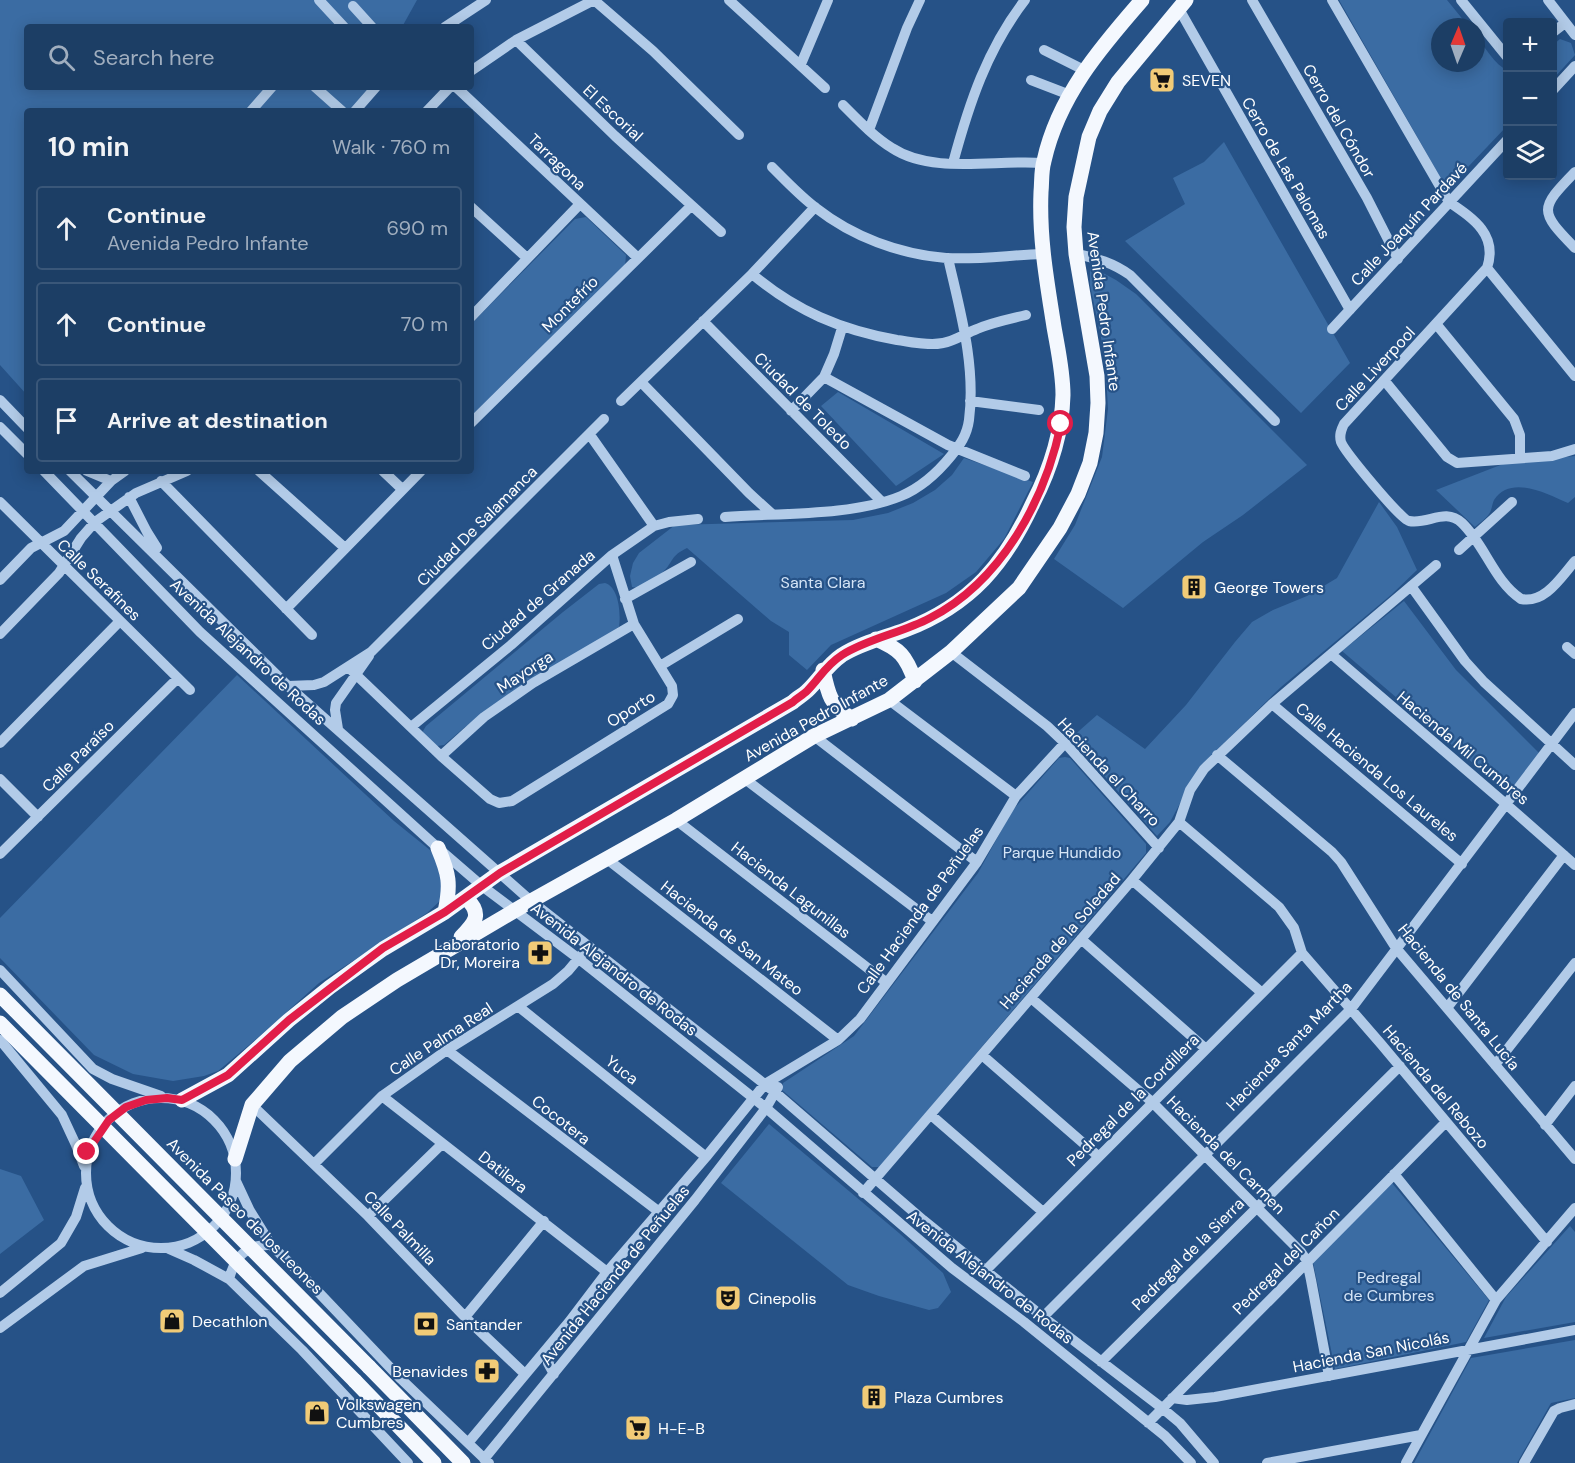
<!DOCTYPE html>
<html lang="en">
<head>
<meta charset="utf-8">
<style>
	:root { --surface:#1c3e65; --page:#29496e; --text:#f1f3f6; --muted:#a0aebf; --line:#3a5779 }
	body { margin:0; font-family:"DM Sans",sans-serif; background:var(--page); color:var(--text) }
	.controls { position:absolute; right:18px; top:18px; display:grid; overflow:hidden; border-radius:6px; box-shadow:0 3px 15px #0003 }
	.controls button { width:54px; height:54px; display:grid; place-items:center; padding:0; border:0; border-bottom:2px solid var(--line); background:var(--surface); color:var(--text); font:30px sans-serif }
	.compass { position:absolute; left:1431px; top:18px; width:54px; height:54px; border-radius:50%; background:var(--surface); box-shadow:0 3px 15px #0003; rotate:2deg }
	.stop { position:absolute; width:18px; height:18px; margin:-14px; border:4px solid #e11d48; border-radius:50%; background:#fff }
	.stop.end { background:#e11d48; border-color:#fff; box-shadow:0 2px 6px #0008 }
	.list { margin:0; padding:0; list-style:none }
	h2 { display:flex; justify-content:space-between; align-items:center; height:78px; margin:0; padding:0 24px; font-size:26px }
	h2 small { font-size:20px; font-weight:400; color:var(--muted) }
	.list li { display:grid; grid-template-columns:39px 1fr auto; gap:18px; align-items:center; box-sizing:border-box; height:84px; margin:0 12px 12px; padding:0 12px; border:2px solid var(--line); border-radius:6px }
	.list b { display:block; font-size:22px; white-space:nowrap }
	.list p { margin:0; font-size:20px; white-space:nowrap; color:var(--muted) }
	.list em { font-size:20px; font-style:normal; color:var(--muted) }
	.icon { flex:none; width:33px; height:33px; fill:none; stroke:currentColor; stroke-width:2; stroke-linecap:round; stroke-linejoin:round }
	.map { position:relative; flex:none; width:1575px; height:1463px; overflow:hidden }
	.search { position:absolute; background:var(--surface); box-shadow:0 3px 15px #0003; left:24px; top:24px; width:450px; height:66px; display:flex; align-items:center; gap:15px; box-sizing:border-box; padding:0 21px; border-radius:6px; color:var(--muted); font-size:22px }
	.panel { position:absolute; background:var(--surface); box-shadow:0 3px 15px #0003; left:24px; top:108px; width:450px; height:366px; border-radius:6px }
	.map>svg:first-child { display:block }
	.green { fill:#3b6ca3 }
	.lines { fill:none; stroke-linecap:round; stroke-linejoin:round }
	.minor { stroke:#b2cbe8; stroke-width:10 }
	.major { stroke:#f4f8fe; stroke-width:15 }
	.major-bridge { stroke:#f4f8fe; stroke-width:15 }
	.route { stroke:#e11d48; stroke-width:8 }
	.labels { text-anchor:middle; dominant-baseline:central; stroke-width:4.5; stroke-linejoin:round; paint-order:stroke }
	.poi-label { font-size:16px; fill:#fff; stroke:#265287; text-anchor:start }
	.street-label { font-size:16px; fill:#fff; stroke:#265287 }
	.park-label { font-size:16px; fill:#d5e5f7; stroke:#265287 }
</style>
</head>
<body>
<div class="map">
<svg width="1575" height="1463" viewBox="0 0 1575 1463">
	<rect width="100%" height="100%" fill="#265287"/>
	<path class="green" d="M0 0H417L402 27H27V87H369L360 104 359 111H27V395L0 365Z
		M1339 0H1447L1469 27H1440V63H1476V36C1485 47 1495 65 1507 70V126L1447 189Z
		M1560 39 1571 43 1575 55 1553 79V45Z
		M1224 142 1350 363 1301 413 1125 241 1185 204 1173 178 1204 162Z
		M586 217 626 255 625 266 471 417V324L575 219Z
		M1090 266 1116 280 1136 294 1307 465 1243 515 1203 542 1123 608 1054 559 1075 525 1102 457 1108 409 1105 357 1090 285Z
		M838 392 944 454 896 486 821 406Z
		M1575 456V497L1568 503C1547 494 1511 474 1494 500 1492 504 1492 510 1489 514 1486 519 1479 523 1475 527L1436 490 1503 464Z
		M964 458 1033 482 1004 539 976 572 946 593 831 645 807 670 789 655V632L771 621 687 548C670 556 674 561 663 572 656 579 646 584 638 588L632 587 630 576 633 563 639 553 675 525 853 520 888 513 913 503 935 490 952 475Z
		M1379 502 1397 527 1417 570 1391 595 1281 687 1199 768 1170 822 1157 836 1071 738 1097 715 1145 749 1186 705 1235 642 1252 622 1273 610 1307 596 1337 578Z
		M605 583C619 587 621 614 619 627L465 727 444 745 437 746 424 736 423 731 426 726 563 612 599 584Z
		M1404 601 1456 670 1540 754 1508 793 1342 651Z
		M237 675 394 821 430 850 445 873 441 900 427 913 319 983 261 1035 218 1071 204 1076 173 1081 133 1074 94 1055 0 958V918Z
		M1065 757 1070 758 1146 844V853L880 1167H872L782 1090 783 1083 854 1036 978 873 1012 811 1059 758Z
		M769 1124 899 1233 943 1273 951 1292 938 1308 929 1310 879 1296 848 1285 721 1183Z
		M0 1169 21 1176 44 1220 0 1254Z
		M1392 1183 1489 1300 1466 1342 1335 1369 1313 1262Z
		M1570 1226 1575 1232V1322L1484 1338 1506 1297Z
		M1575 1340V1398L1551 1403 1517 1463H1414L1471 1358Z"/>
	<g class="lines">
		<path class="minor" d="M319 0 344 27
			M594 0 653 51 739 135
			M729 0 825 88
			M1252 0 1367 198 1398 259
			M1332 0 1449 202C1474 219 1498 235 1487 268L1344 424C1341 430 1339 435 1341 442 1345 452 1401 520 1409 521 1428 525 1445 507 1462 523 1485 545 1494 581 1521 599 1545 604 1561 577 1575 561
			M1461 0 1508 58
			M1548 0 1575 35
			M353 6 372 27
			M1179 9 1350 310
			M445 27 486 0
			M1552 33 1565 23
			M516 40 615 136 721 232
			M1044 50 1084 70
			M801 64 828 0
			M471 71 516 40 594 0
			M1031 80 1070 95
			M315 87 342 111
			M456 87 638 258
			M1552 91 1575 66
			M843 105C858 120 874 137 892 148 933 175 996 159 1043 163
			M251 111 272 87
			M355 111 376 87
			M427 111 450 87
			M869 130 907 28 920 0
			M953 163C969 104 987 49 1025 0
			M772 167C786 181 800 196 816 208 853 237 899 254 946 258 977 260 1010 255 1042 254
			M1575 172C1539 209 1539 211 1575 248
			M471 207 527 258
			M1076 254C1097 258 1113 263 1130 275L1275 421
			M1487 268 1575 376
			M752 274C796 311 841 330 897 340 912 342 928 346 943 343 955 341 966 333 977 329 993 322 1010 319 1026 315
			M471 317 579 205
			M703 321 882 502
			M1437 325 1514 419 1520 435V458
			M1332 329 1508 139
			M824 377 948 445 1025 476
			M1384 380 1447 457 1457 463 1552 456 1575 449
			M641 382 749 493 771 513
			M0 400 27 428
			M621 401 752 274 815 207
			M970 401 1039 410
			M791 411 824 377 834 354 842 328
			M471 423 691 206
			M0 427 27 454
			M590 435 654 526
			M44 471 200 632 438 848 482 886 579 959 766 1108 952 1268 1024 1322 1165 1436 1191 1463
			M70 471 288 686 531 901 776 1093 923 1220 1043 1317 1162 1408 1180 1423 1214 1463
			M87 471 111 481
			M259 471 345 548
			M383 471 402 489
			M161 481 312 635
			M129 497 147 532 157 548
			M0 502 190 690
			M725 517C778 513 853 516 901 496 920 488 938 472 951 456 960 445 967 435 969 420 976 365 960 311 948 258
			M1459 550 1512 502
			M0 580 31 548 64 531 111 481 125 471
			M1411 586 1465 661 1484 682 1575 765
			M625 599 691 562
			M286 609 421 471
			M0 634 59 573 81 538 95 522 136 493 187 471
			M1567 647 1575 654
			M951 652 1047 726 1065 743 1159 848
			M1331 654 1507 805 1575 865
			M660 666 738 619
			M348 667 441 756 490 799 499 803 512 801 668 704 673 695 672 686 634 624 612 555
			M288 686 314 685 324 682 371 652 604 419
			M889 700 1016 796
			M1272 704 1462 864
			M411 727 511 645 612 555 654 526 669 522 698 519
			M338 729 335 710 336 703 369 656
			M814 736 977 862
			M0 743 120 621
			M1217 755 1332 852 1341 862 1396 948 1575 1159
			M441 756 484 717 533 683 634 624
			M0 779 38 817
			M745 779 932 921
			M676 820 887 983
			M1179 822 1279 907 1294 928 1302 953
			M0 854 177 679
			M607 859 838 1040
			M1132 880 1261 992
			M1081 939 1206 1049
			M1302 953 1381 1044 1547 1242
			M0 970 93 1069 112 1079 161 1096
			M1031 998 1152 1102 1301 1252 1307 1261 1311 1280 1329 1376
			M519 1007 706 1157
			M1447 1008 1564 855
			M0 1040 62 1115 76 1145 84 1166
			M447 1050 658 1211
			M982 1055 1098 1156
			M1495 1065 1575 963
			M382 1096 607 1272
			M86 1173a75 75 0 1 1 150 0a75 75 0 1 1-150 0Z
			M252 1105 368 1216 465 1317 525 1374
			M931 1115 1043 1212
			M1545 1125 1575 1086
			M314 1164 382 1096 447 1050 553 984 568 971 589 946
			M1394 1174 1496 1300
			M236 1181 250 1211 271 1245 304 1277 401 1379 489 1463
			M863 1193 1132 880 1179 822 1190 790 1204 769 1272 704 1436 565
			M368 1216 442 1144
			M169 1249 194 1260 229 1279 302 1350 408 1463
			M986 1270 1302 953
			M229 1279C235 1257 246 1244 271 1245
			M0 1293 61 1243 76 1217 85 1188
			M465 1317 544 1221
			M1043 1317 1351 1009 1575 713
			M0 1328 84 1266 142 1248
			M1101 1362 1400 1066
			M554 1374 548 1363 559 1341
			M1172 1398 1187 1400 1215 1397 1575 1330
			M1148 1423 1446 1122
			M468 1443 569 1322 607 1272 706 1157 765 1084 838 1040 860 1019 977 862 1016 796 1065 743
			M484 1459 695 1200 766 1108 778 1087
			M1267 1463 1421 1435
			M1406 1463 1496 1300 1575 1208
			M1524 1463 1554 1411 1560 1408 1575 1404"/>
		<path class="major" d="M876 639C900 649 906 656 915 681
			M823 670C828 694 830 705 852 719
			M438 848C449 874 451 884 445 912
			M461 937C475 923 483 914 466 898
			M182 1100 228 1075 289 1020 330 987 383 949 445 912 499 873 793 702C797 698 803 695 807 691 820 679 826 666 842 655 861 643 883 638 905 630 934 619 963 601 984 579 1004 558 1021 529 1033 503 1051 468 1062 434 1063 395 1063 372 1058 350 1054 327 1047 282 1039 239 1041 192 1042 182 1041 171 1044 161 1058 97 1100 48 1142 0
			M235 1159 252 1105 290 1061 342 1017 397 980 531 901 676 820 814 736 889 700 951 652 1019 588 1060 528 1078 494 1090 463 1096 433 1098 403 1097 376 1076 254 1074 227 1076 197 1089 137 1100 111 1118 82 1186 0
			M369 1367 463 1463
			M355 1381 434 1463"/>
		<path class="major-bridge" d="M0 995 369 1367
			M0 1023 355 1381"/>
	</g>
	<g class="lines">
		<path class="route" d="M87 1152 109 1120 126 1107 146 1100 167 1098 182 1100 228 1075 289 1020 383 948 445 912 500 873 793 702C797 698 803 695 807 691 820 678 825 666 842 655 869 638 902 633 930 618 1002 581 1045 500 1061 424"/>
	</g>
	<defs>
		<symbol id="supermarket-square" viewBox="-11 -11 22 22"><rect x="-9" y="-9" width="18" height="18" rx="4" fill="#f1cb77" stroke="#265287"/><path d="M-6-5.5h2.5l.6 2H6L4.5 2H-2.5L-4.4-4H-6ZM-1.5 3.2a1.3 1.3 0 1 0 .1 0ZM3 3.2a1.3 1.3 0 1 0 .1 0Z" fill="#111"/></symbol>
		<symbol id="building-square" viewBox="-11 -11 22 22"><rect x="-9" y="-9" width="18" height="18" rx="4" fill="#f1cb77" stroke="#265287"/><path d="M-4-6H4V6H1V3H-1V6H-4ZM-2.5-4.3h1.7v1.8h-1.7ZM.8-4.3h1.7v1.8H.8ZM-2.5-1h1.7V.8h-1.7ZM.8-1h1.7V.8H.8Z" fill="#111"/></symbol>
		<symbol id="pharmacy-square" viewBox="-11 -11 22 22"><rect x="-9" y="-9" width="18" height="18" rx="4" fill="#f1cb77" stroke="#265287"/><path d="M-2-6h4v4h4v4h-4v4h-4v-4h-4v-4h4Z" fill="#111"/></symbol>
		<symbol id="theatre-square" viewBox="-11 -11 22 22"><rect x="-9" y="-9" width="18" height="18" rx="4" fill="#f1cb77" stroke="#265287"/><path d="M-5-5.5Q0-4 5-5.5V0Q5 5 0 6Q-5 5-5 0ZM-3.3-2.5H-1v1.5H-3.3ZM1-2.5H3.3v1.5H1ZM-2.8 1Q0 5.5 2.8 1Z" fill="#111"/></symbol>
		<symbol id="shop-square" viewBox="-11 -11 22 22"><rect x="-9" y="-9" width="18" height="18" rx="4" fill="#f1cb77" stroke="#265287"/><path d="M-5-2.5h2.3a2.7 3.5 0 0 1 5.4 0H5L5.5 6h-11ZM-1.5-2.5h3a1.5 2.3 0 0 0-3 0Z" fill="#111"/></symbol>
		<symbol id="bank-square" viewBox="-11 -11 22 22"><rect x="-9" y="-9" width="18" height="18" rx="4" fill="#f1cb77" stroke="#265287"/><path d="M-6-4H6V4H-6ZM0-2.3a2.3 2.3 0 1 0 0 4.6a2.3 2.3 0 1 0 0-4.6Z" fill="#111"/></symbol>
	</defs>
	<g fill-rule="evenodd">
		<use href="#supermarket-square" x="1147" y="65" width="30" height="30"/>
		<use href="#building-square" x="1179" y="572" width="30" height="30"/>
		<use href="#pharmacy-square" x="525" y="938" width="30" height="30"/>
		<use href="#theatre-square" x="713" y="1283" width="30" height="30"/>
		<use href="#shop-square" x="157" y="1306" width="30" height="30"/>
		<use href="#bank-square" x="411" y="1309" width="30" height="30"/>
		<use href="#pharmacy-square" x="472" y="1356" width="30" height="30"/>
		<use href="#building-square" x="859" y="1382" width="30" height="30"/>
		<use href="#shop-square" x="302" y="1398" width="30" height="30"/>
		<use href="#supermarket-square" x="623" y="1413" width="30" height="30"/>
	</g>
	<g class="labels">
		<g class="poi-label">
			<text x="1182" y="80">SEVEN</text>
			<text x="1214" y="587">George Towers</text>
			<text x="520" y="944" text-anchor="end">Laboratorio<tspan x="520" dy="18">Dr, Moreira</tspan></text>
			<text x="748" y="1298">Cinepolis</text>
			<text x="192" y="1321">Decathlon</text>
			<text x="446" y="1324">Santander</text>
			<text x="468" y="1371" text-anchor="end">Benavides</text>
			<text x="894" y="1397">Plaza Cumbres</text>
			<text x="336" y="1404">Volkswagen<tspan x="336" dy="18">Cumbres</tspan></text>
			<text x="658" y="1428">H-E-B</text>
		</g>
		<g class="street-label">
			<text transform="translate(613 113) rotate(43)">El Escorial</text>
			<text transform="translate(1339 121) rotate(60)">Cerro del Cóndor</text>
			<text transform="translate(557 162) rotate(44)">Tarragona</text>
			<text transform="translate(1286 168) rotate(60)">Cerro de Las Palomas</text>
			<text transform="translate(1409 224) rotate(-47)">Calle Joaquín Pardavé</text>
			<text transform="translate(570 304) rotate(-45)">Montefrío</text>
			<text transform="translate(1104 311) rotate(82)">Avenida Pedro Infante</text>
			<text transform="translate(1375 369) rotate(-47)">Calle Liverpool</text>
			<text transform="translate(803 401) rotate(45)">Ciudad de Toledo</text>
			<text transform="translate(477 526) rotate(-45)">Ciudad De Salamanca</text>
			<text transform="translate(99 580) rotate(44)">Calle Serafines</text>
			<text transform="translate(538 600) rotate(-41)">Ciudad de Granada</text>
			<text transform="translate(248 652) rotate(43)">Avenida Alejandro de Rodas</text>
			<text transform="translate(525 672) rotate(-33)">Mayorga</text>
			<text transform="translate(631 709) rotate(-32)">Oporto</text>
			<text transform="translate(816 718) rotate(-29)">Avenida Pedro Infante</text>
			<text transform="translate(1463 748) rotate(40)">Hacienda Mil Cumbres</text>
			<text transform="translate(78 756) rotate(-45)">Calle Paraíso</text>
			<text transform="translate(1109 772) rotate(47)">Hacienda el Charro</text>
			<text transform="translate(1377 772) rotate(40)">Calle Hacienda Los Laureles</text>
			<text transform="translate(791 890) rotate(38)">Hacienda Lagunillas</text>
			<text transform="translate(920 910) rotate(-54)">Calle Hacienda de Peñuelas</text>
			<text transform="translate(732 938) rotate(38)">Hacienda de San Mateo</text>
			<text transform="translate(1060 941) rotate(-49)">Hacienda de la Soledad</text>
			<text transform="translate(614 969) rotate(38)">Avenida Alejandro de Rodas</text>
			<text transform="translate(1459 997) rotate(51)">Hacienda de Santa Lucía</text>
			<text transform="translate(441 1039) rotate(-33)">Calle Palma Real</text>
			<text transform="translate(1289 1046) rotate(-46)">Hacienda Santa Martha</text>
			<text transform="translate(622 1070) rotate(38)">Yuca</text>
			<text transform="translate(1436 1087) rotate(50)">Hacienda del Rebozo</text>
			<text transform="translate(1133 1100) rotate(-45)">Pedregal de la Cordillera</text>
			<text transform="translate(561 1120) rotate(38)">Cocotera</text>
			<text transform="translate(1226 1155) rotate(45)">Hacienda del Carmen</text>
			<text transform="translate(503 1172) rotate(38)">Datilera</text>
			<text transform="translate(245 1216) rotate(45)">Avenida Paseo de los Leones</text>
			<text transform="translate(400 1228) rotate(46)">Calle Palmilla</text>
			<text transform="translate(1188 1254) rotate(-45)">Pedregal de la Sierra</text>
			<text transform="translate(1286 1261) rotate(-45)">Pedregal del Cañon</text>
			<text transform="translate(615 1275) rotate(-51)">Avenida Hacienda de Peñuelas</text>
			<text transform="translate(990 1277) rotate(38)">Avenida Alejandro de Rodas</text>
			<text transform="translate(1371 1352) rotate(-11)">Hacienda San Nicolás</text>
		</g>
		<g class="park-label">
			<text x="823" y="582">Santa Clara</text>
			<text x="1062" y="852">Parque Hundido</text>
			<text x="1389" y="1277">Pedregal<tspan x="1389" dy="18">de Cumbres</tspan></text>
		</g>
	</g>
</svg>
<div class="controls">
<button>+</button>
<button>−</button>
<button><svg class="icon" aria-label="layers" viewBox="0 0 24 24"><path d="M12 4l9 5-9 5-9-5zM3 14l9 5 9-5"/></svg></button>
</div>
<svg class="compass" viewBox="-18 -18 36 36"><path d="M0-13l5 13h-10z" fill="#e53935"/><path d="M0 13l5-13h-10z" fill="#a0aebf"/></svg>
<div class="stop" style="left:1061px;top:424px"></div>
<div class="stop end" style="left:87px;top:1152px"></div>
<div class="search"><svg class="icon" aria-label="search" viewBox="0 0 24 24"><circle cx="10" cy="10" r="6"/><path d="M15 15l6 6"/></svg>Search here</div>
<section class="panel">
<h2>10 min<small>Walk · 760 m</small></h2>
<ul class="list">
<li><svg class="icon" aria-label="ahead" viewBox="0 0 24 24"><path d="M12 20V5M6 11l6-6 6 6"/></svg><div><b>Continue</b><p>Avenida Pedro Infante</p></div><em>690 m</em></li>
<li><svg class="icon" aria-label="ahead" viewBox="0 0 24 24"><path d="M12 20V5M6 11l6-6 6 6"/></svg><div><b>Continue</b></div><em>70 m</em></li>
<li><svg class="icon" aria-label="arrive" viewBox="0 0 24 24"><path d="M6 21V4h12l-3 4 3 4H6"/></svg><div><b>Arrive at destination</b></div></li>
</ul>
</section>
</div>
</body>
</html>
